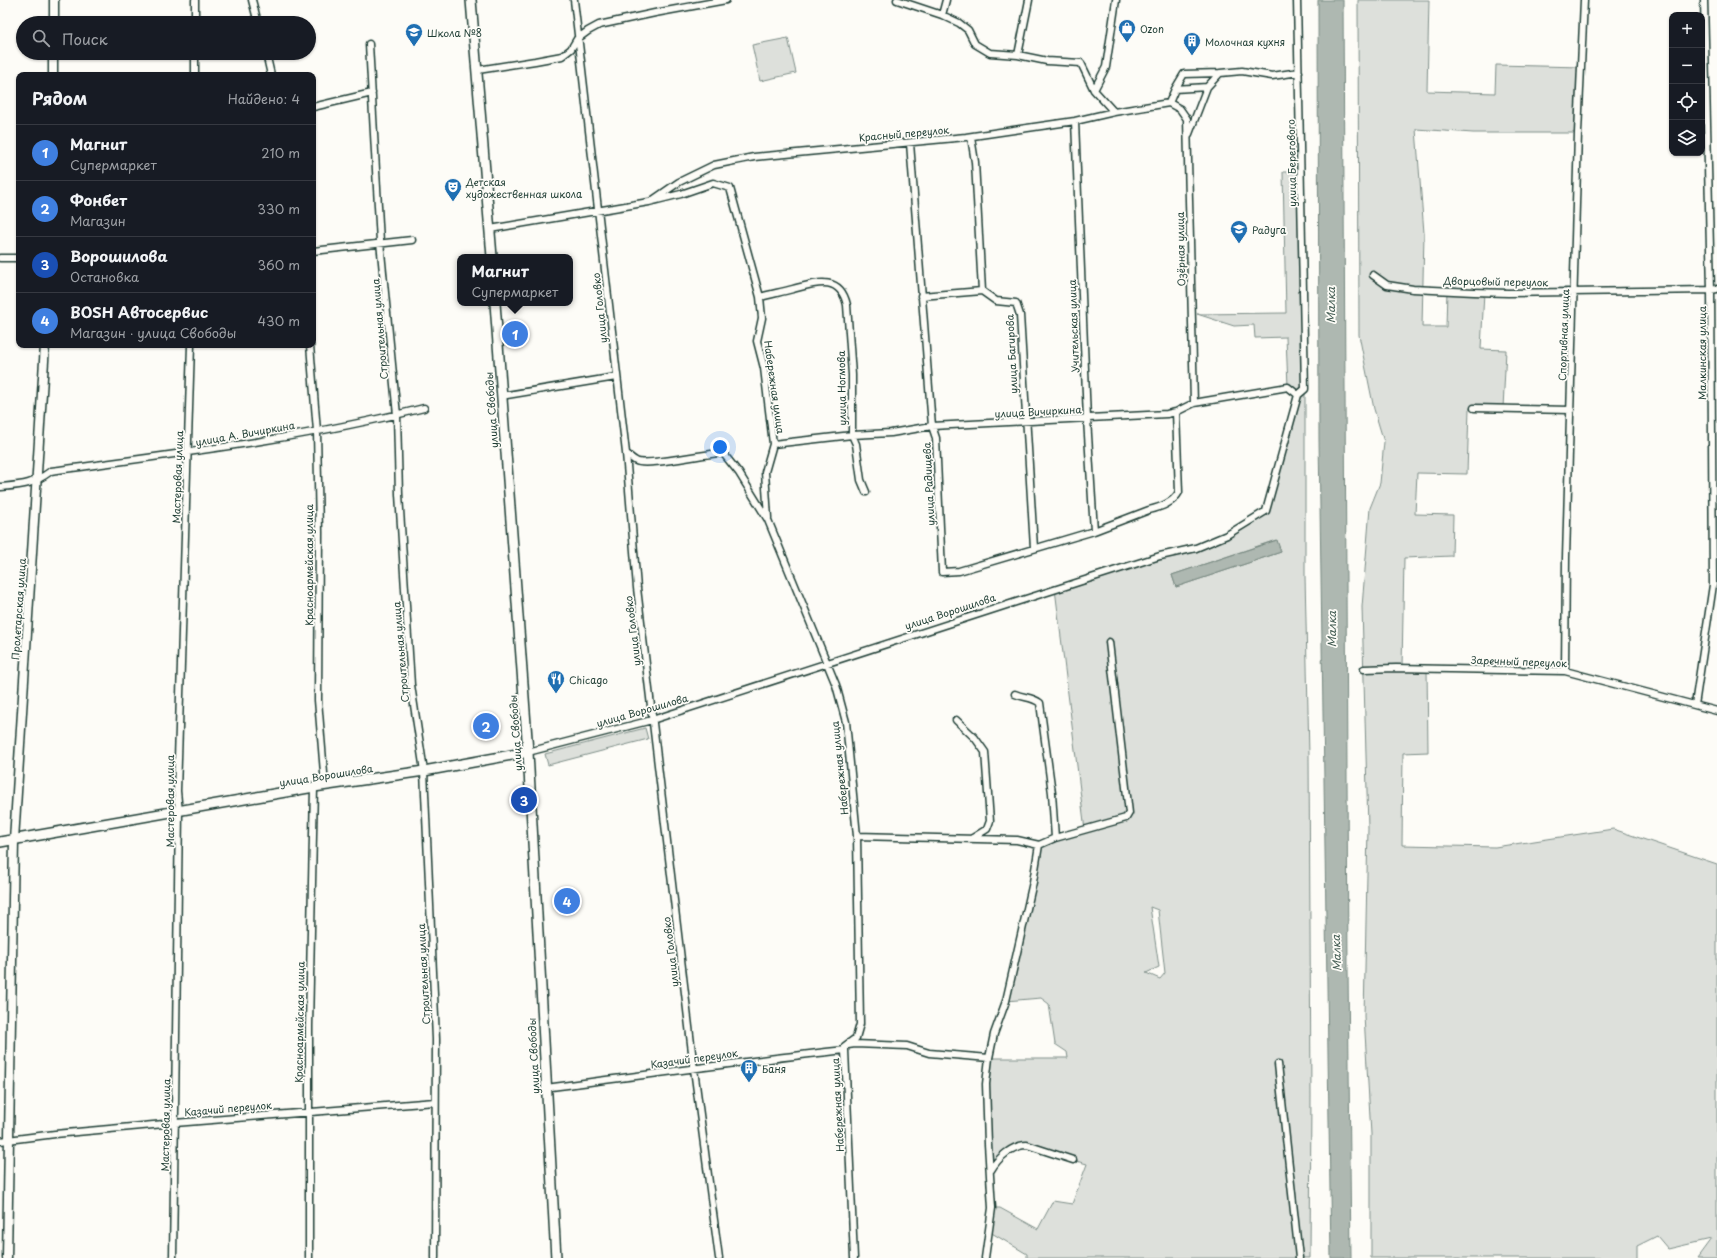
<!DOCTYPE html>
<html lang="ru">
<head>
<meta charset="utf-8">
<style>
	:root { --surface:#171b24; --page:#20242c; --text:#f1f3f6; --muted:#9ea1a6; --line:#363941; --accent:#b45309 }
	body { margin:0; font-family:"Playpen Sans",sans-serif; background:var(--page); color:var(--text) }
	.controls { position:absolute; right:12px; top:12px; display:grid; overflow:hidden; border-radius:8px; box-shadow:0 1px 3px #0004 }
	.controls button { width:36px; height:36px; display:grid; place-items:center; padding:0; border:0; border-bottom:1px solid var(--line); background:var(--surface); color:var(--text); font:20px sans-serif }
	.you { position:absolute; left:720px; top:447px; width:14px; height:14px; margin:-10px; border:3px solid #fff; border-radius:50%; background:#1a73e8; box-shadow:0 0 0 6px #1a73e833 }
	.badge { display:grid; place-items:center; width:26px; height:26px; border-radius:50%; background:var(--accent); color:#fff; font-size:13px; font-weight:700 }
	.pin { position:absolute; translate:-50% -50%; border:2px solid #fff; box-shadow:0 1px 4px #0006 }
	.popup { position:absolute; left:457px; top:254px; width:116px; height:52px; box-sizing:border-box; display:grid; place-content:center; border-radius:8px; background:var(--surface); filter:drop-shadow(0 1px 3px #0005); font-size:13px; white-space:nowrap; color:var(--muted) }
	.popup b { font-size:15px; color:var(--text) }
	.popup::after { content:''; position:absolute; left:50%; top:100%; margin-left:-8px; border:8px solid transparent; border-top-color:var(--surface) }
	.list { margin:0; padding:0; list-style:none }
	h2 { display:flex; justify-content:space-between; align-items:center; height:52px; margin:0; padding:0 16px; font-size:17px }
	h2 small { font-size:13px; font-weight:400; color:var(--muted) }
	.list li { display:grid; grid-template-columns:26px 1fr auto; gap:12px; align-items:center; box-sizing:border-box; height:56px; padding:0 16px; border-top:1px solid var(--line) }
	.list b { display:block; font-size:15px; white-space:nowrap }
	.list p { margin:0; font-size:13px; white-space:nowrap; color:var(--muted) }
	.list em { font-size:13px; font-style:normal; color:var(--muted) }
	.icon { flex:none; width:22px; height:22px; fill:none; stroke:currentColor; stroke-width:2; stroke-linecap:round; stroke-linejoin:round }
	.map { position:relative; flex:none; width:1717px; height:1258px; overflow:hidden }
	.search { position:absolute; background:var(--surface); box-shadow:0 1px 3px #0004; left:16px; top:16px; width:300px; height:44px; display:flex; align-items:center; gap:10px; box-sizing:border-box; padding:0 14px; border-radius:22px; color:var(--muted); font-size:15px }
	.panel { position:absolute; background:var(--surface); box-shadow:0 1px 3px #0004; left:16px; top:72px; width:300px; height:276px; border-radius:8px }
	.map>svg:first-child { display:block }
	.green { fill:#dde0db; stroke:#7e8e88; fill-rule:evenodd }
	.water { fill:#aeb8b1; stroke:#75877f }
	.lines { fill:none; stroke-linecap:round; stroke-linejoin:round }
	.minor-casing { stroke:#1f3d34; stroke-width:9 }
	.tertiary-casing { stroke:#1f3d34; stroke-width:11 }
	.secondary-casing { stroke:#1f3d34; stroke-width:12 }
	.minor { stroke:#fdfcf7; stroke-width:6 }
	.tertiary { stroke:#fdfcf7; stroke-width:8 }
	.secondary { stroke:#fdfcf7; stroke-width:9 }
	.labels { text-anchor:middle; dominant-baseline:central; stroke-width:3.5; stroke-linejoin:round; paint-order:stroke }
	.poi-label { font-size:10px; fill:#1f3d34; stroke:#fdfcf7; text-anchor:start }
	.street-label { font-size:10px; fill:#1f3d34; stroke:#fdfcf7 }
	.water-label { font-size:11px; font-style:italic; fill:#435c53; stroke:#fdfcf7 }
</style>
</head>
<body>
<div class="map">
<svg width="1717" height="1258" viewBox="0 0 1717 1258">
	<rect width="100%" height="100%" fill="#fdfcf7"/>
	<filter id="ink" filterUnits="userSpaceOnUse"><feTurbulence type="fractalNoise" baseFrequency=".025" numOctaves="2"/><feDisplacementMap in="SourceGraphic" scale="8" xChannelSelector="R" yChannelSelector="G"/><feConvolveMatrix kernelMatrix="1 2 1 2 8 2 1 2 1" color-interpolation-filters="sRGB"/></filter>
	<g filter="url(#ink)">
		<path class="green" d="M1358 0H1429L1427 91 1495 93 1496 65 1582 67 1578 133H1473L1416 129 1424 233 1422 327H1446L1447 290 1484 292 1481 349 1506 350 1503 408H1474L1469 409 1467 474 1417 473 1415 514 1453 515 1452 556 1404 558 1402 668 1427 669 1428 752 1403 753 1402 845 1495 847 1613 829 1717 864V1258H1697L1711 1239 1668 1249 1657 1236 1637 1246V1258H1371V1134L1364 1016 1368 828 1362 607 1370 508 1380 483 1384 442 1374 409 1359 335Z
			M788 38 796 73 760 81 752 45Z
			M1283 172H1301L1305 389V576L1309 756 1311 1096 1310 1258H1027V1254L990 1232 992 1208H1000L1038 1229 1053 1201 1072 1204 1087 1164 1019 1145 991 1170 988 1144 989 1058H1068L1067 1052 1055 1044 1049 1004 1041 998 1006 1001 1039 845 1085 830 1055 589 1196 548 1266 511 1298 395 1288 387 1286 337 1255 338 1254 325 1234 326 1197 314 1286 313ZM1276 540 1281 552 1176 587 1172 575ZM1150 907 1158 910 1165 973 1160 979 1146 973 1159 967Z
			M645 728 648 739 548 765 545 754Z"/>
		<path class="water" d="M1318 0H1343L1348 970 1351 1258H1331L1319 439Z
			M1277 540 1281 552 1176 587 1172 575Z"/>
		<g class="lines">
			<defs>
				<path id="minor" d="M252 0 258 23
					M574 0 626 453 637 588 694 1069 719 1258
					M897 0 942 15 959 23 968 30 975 44 990 53 1018 55 1047 61 1081 63 1094 90 1114 112
					M1297 0 1305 389 1298 395
					M942 15 946 0
					M195 23V0
					M369 44 380 242 397 415 399 494 411 685 424 771 436 1039 435 1258
					M266 53 271 75
					M1018 55 1029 0
					M478 70 535 61 562 56 571 49 577 39 588 31 599 25 655 13 726 0
					M195 75V53
					M1175 89 1184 74 1220 73
					M1094 90 1106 67 1116 0
					M1169 103 1180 109 1187 119 1194 403
					M1169 103 1175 89 1207 87
					M313 107 372 93
					M1075 121 1087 419 1094 531
					M1189 134 1207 87 1220 73 1242 71 1272 76 1299 72
					M971 137 975 162 982 291 996 301 1016 303 1020 315 1034 548
					M910 143 932 426 936 438 942 572 959 571 1094 531 1149 510C1161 507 1173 503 1179 492L1176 412
					M653 200 679 182 714 165 754 157 966 137 1075 121 1114 112 1169 103
					M490 229 649 202 681 194 713 183 730 188 760 297 762 318 757 341 764 368 773 444 765 472 768 518
					M313 251 412 240
					M0 258H19
					M1373 275 1387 285 1413 289 1474 292 1508 293 1711 290 1717 289
					M921 296 982 291
					M760 297C771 294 782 292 793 289 816 283 840 274 847 305L852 375V435L856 444 861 480 866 492
					M310 345 317 431 319 532 318 700 325 785
					M501 396 616 377
					M1474 408 1571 410
					M773 444 852 435 891 433 932 426 1167 414 1176 412 1194 403 1288 387 1298 395
					M626 453C629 456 632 459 636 461 646 467 705 453 723 453L739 473 768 520 836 685 846 722 857 836 860 1024 856 1038 845 1046V1050L854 1258
					M0 487C23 485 32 485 51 471 175 454 301 439 424 408
					M1364 669 1396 668 1565 671 1717 711
					M1565 671 1566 558 1578 133 1584 0
					M1015 694C1024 698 1032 697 1040 703L1052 793 1055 838
					M1695 705 1713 585 1711 290 1704 0
					M956 720 975 738 985 752 990 821 987 829 971 839
					M528 752 652 720 1013 603 1160 556 1196 548 1227 535 1266 511 1298 395
					M857 836 1017 840 1039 845 1033 882 1006 1001 994 1034 989 1058
					M1039 845 1055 838 1126 818 1129 813 1109 642
					M848 1045 855 1044 907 1046 929 1053 989 1058 986 1084 988 1144 992 1208 985 1258
					M1278 1064 1299 1258
					M545 1088C645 1075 745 1061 845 1050
					M0 1141 55 1134 175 1123 435 1102
					M991 1170C998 1158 1012 1145 1027 1145L1073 1160
					M173 1258 179 812 177 791 191 345
					M309 1258V1026L314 787"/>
				<path id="tertiary" d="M54 23V0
					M53 75V53
					M7 1258 14 840 45 345"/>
				<path id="secondary" d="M471 0 492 257
					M495 303 528 752 556 1258
					M0 842 314 787 424 771 528 752"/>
			</defs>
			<use href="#minor" class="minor-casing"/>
			<use href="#tertiary" class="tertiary-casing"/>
			<use href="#secondary" class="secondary-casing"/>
			<use href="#minor" class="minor"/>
			<use href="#tertiary" class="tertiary"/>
			<use href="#secondary" class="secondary"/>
		</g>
	</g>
	<defs>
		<symbol id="shop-pin" viewBox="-11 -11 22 30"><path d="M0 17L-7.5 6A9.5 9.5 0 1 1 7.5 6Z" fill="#1f6fb2" stroke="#fdfcf7"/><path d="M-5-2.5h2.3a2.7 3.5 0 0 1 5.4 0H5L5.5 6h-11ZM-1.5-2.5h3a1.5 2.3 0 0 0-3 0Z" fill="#fff"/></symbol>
		<symbol id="school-pin" viewBox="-11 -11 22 30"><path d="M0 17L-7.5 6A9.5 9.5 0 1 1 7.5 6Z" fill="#1f6fb2" stroke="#fdfcf7"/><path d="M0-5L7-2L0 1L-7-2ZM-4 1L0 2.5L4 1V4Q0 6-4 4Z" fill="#fff"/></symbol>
		<symbol id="building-pin" viewBox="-11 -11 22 30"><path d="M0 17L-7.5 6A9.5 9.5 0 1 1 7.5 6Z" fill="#1f6fb2" stroke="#fdfcf7"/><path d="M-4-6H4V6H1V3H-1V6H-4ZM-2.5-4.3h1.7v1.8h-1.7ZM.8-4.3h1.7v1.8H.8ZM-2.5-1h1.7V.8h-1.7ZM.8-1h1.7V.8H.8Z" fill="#fff"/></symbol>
		<symbol id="theatre-pin" viewBox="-11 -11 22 30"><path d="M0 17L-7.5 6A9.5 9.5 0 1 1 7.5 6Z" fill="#1f6fb2" stroke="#fdfcf7"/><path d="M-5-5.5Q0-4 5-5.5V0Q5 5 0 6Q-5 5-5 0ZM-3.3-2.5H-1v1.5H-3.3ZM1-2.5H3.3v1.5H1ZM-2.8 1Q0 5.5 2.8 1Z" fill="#fff"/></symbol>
		<symbol id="restaurant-pin" viewBox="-11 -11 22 30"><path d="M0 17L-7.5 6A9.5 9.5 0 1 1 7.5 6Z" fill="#1f6fb2" stroke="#fdfcf7"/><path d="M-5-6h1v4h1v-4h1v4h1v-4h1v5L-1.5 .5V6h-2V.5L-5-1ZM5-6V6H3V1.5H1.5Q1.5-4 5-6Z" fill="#fff"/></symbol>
	</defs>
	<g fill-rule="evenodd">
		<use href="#shop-pin" x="1117" y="18" width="20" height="27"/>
		<use href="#school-pin" x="404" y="22" width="20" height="27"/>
		<use href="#building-pin" x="1182" y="31" width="20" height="27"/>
		<use href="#theatre-pin" x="443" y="177" width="20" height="27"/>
		<use href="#school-pin" x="1229" y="219" width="20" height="27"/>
		<use href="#restaurant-pin" x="546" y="669" width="20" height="27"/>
		<use href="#building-pin" x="739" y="1058" width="20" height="27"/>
	</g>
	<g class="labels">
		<g class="poi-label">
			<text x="1140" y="28">Ozon</text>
			<text x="427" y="32">Школа №8</text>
			<text x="1205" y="41">Молочная кухня</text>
			<text x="466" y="181">Детская<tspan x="466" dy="12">художественная школа</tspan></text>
			<text x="1252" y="229">Радуга</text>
			<text x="569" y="679">Chicago</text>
			<text x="762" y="1068">Баня</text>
		</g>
		<g class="street-label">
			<text transform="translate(904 133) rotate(-5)">Красный переулок</text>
			<text transform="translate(1291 163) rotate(-91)">улица Берегового</text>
			<text transform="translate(1180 249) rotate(-91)">Озёрная улица</text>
			<text transform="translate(1496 281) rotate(1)">Дворцовый переулок</text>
			<text transform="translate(599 308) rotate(-96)">улица Головко</text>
			<text transform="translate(1073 326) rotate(-92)">Учительская улица</text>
			<text transform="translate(379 329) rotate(-95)">Строительная улица</text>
			<text transform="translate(1563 335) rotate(-88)">Спортивная улица</text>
			<text transform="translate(1701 353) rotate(-90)">Малкинская улица</text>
			<text transform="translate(1011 354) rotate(-93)">улица Багирова</text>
			<text transform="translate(775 387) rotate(82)">Набережная улица</text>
			<text transform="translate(841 388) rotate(-91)">улица Ногмова</text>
			<text transform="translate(491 410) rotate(-94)">улица Свободы</text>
			<text transform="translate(1038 411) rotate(-3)">улица Вичиркина</text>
			<text transform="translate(245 433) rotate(-10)">улица А. Вичиркина</text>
			<text transform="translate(177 477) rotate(-88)">Мастеровая улица</text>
			<text transform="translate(928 484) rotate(-93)">улица Радищева</text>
			<text transform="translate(308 565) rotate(-90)">Красноармейская улица</text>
			<text transform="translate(18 609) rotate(-86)">Пролетарская улица</text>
			<text transform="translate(950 611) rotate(-18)">улица Ворошилова</text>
			<text transform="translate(632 631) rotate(-97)">улица Головко</text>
			<text transform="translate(400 652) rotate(-95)">Строительная улица</text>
			<text transform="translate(1519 661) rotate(2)">Заречный переулок</text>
			<text transform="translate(642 710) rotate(-16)">улица Ворошилова</text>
			<text transform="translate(515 733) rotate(-94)">улица Свободы</text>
			<text transform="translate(839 768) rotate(-96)">Набережная улица</text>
			<text transform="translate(326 775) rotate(-9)">улица Ворошилова</text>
			<text transform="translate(169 801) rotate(-90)">Мастеровая улица</text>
			<text transform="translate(670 952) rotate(-97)">улица Головко</text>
			<text transform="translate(423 974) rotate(-93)">Строительная улица</text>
			<text transform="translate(299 1022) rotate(-89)">Красноармейская улица</text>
			<text transform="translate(533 1056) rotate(-93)">улица Свободы</text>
			<text transform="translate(694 1058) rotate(-8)">Казачий переулок</text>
			<text transform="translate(837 1105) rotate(-93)">Набережная улица</text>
			<text transform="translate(228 1108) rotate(-5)">Казачий переулок</text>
			<text transform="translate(165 1125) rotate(-89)">Мастеровая улица</text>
		</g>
		<g class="water-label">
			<text transform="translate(1330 305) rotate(-90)">Малка</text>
			<text transform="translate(1331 629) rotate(-90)">Малка</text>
			<text transform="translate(1336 953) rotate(-92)">Малка</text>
		</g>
	</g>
</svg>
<div class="controls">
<button>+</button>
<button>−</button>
<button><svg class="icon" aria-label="locate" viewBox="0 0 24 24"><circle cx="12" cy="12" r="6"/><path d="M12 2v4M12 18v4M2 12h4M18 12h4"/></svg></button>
<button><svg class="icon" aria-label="layers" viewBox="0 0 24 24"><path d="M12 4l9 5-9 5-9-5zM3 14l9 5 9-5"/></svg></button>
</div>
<div class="you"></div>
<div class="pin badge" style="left:515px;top:334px;background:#3f7fe0">1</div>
<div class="popup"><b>Магнит</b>Супермаркет</div>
<div class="pin badge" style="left:486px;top:726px;background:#3f7fe0">2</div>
<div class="pin badge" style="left:524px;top:800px;background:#1a4fb4">3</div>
<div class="pin badge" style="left:567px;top:901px;background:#3f7fe0">4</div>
<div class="search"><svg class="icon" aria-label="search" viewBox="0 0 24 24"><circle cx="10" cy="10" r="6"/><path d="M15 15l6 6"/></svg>Поиск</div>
<section class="panel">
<h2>Рядом<small>Найдено: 4</small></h2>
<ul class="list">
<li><span class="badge" style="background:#3f7fe0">1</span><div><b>Магнит</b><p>Супермаркет</p></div><em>210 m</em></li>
<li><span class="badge" style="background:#3f7fe0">2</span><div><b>Фонбет</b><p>Магазин</p></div><em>330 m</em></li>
<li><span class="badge" style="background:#1a4fb4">3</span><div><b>Ворошилова</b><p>Остановка</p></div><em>360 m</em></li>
<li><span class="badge" style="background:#3f7fe0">4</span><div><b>BOSH Автосервис</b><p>Магазин · улица Свободы</p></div><em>430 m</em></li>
</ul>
</section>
</div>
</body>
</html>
